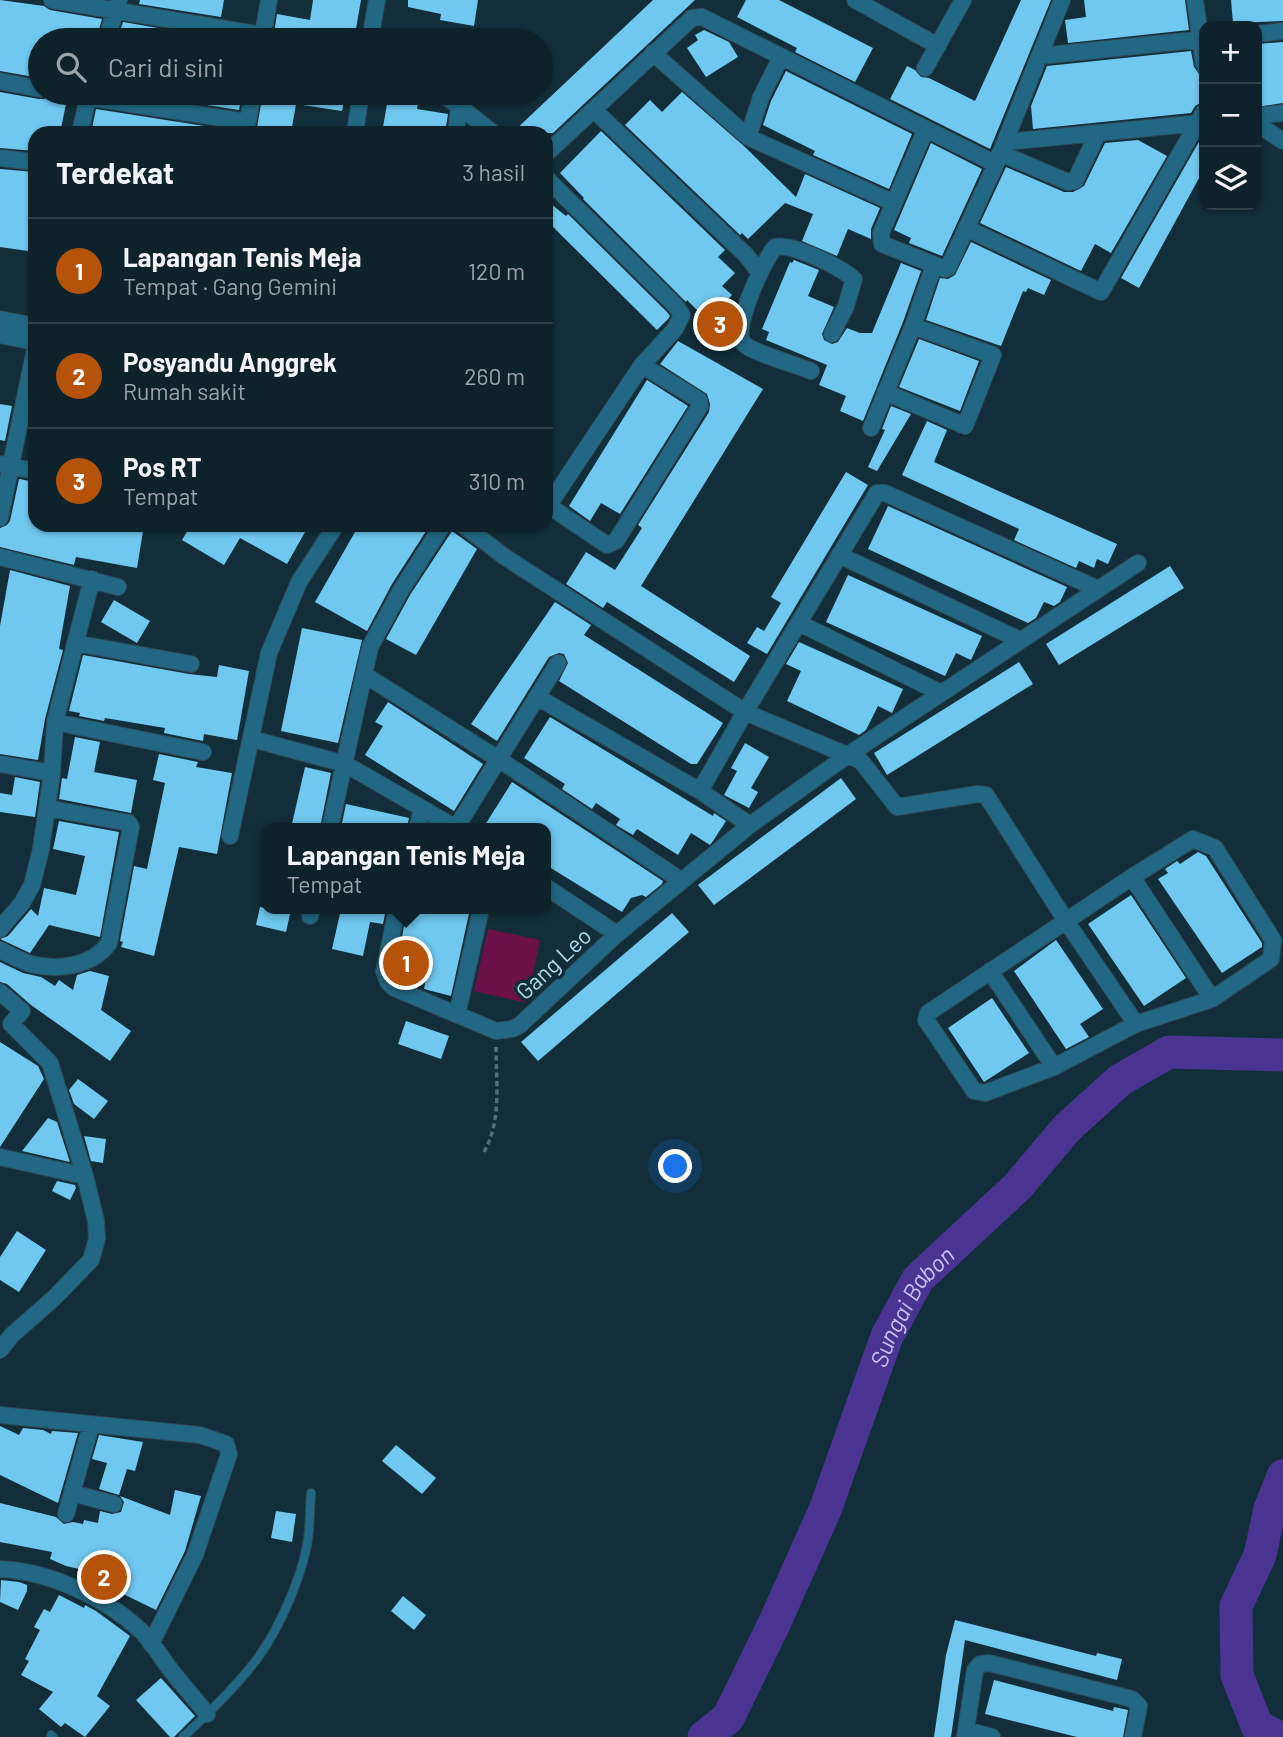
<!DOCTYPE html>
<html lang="id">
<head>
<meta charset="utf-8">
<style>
	:root { --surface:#0e222c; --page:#1c2f38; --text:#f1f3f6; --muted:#9ba4a9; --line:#2e3f48; --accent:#b45309 }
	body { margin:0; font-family:Barlow,sans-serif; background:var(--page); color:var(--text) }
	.controls { position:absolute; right:21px; top:21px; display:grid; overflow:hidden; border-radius:14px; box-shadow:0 2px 5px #0004 }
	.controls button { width:63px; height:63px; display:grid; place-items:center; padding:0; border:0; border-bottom:2px solid var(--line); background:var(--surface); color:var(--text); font:35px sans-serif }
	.you { position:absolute; left:676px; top:1167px; width:24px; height:24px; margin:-18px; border:5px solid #fff; border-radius:50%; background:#1a73e8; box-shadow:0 0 0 10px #1a73e833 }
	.badge { display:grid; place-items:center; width:46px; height:46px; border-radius:50%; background:var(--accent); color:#fff; font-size:23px; font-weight:700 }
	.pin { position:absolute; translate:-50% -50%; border:4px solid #fff; box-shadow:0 2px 7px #0006 }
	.popup { position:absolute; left:261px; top:823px; width:290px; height:91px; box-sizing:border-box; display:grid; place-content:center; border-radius:14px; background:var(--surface); filter:drop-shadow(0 2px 5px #0005); font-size:23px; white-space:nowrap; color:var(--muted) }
	.popup b { font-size:26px; color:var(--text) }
	.popup::after { content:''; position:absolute; left:50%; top:100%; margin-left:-14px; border:14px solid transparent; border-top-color:var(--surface) }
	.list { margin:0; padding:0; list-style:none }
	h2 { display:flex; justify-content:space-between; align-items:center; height:91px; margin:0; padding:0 28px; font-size:30px }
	h2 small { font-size:23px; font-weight:400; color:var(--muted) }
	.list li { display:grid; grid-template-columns:46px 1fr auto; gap:21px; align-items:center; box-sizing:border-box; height:105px; padding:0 28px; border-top:2px solid var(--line) }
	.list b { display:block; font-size:26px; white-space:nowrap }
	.list p { margin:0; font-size:23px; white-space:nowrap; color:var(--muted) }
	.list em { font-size:23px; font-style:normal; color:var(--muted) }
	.icon { flex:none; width:38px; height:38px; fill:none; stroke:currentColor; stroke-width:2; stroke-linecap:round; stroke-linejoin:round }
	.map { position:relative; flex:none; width:1283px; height:1737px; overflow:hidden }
	.search { position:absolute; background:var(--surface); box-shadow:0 2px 5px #0004; left:28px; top:28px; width:525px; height:77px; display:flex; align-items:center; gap:18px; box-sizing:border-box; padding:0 24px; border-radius:38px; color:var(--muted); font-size:26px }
	.panel { position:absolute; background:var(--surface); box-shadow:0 2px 5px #0004; left:28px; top:126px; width:525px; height:406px; border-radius:21px }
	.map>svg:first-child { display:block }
	.green { fill:#6c1049 }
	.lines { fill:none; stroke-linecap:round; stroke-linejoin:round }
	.river { stroke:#493491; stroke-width:33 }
	.building { fill:#70c8ef }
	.lane-casing { stroke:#2e4957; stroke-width:10 }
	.street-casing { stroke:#2e4957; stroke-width:18 }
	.path { stroke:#4e6f7e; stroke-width:3.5; stroke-dasharray:5 3.5; stroke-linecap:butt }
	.lane { stroke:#226884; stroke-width:8 }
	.street { stroke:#226884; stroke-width:16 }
	.labels { text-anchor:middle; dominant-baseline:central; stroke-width:7; stroke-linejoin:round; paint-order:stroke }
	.street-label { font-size:23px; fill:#b2dbef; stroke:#122e3a }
	.water-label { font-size:24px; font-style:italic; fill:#c6c2f4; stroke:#122e3a }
</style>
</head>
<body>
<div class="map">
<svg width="1283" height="1737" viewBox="0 0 1283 1737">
	<rect width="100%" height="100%" fill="#122e3a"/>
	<path class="green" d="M488 929 540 940 527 1003 474 991Z"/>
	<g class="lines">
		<g class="river">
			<path id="s1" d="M704 1737 728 1718 774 1624 825 1510 887 1336 918 1279 1018 1186 1067 1128 1120 1080 1169 1052 1283 1055"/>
			<path d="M1278 1737 1257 1726 1237 1675 1236 1606 1260 1555 1270 1509 1283 1476"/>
		</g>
	</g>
	<path class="building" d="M0 0 44 6 50 10 102 19 96 40 40 38V78L0 71Z
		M140 0H224L221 17 139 4Z
		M313 0H361L354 40H273L277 14 310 20Z
		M408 0H478L474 26 440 20 441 14 408 7Z
		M653 0H695L553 133H512Z
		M746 0H779L873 48 855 82 795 52 797 48 737 17Z
		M1021 0H1051L990 149 890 99 907 66 915 70 921 77 929 78 975 101Z
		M1084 0H1185L1189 30 1068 43 1065 20 1086 17Z
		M1231 0H1283V21L1233 23Z
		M123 22 217 38V40H117Z
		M704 30 729 42 738 57 706 77 687 48 698 40 695 35Z
		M1283 42V103L1257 107V44Z
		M1191 51 1194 67 1200 75 1202 102 1195 106 1191 113 1033 129 1031 106 1047 66Z
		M786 71 912 134 889 189 813 155 815 151 763 125 771 101Z
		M0 92 39 99H44L51 93 55 102 66 104 60 133H35V151L0 148Z
		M682 92 745 147 796 197 805 174 880 208 871 229V239L848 229 837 256 802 241 813 214 785 203 748 239 742 233 740 235 625 125 650 100 662 112Z
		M129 93H242L239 110Z
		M263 93H346L342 111 296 104 291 133H256Z
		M396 93H420L417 109 448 114 445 133H382L387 104 394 105Z
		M96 109 236 131V133H91Z
		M601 131 725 250 718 257 735 273 722 286 732 295 718 309 731 322V328L721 338 705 322 707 320 687 300 686 302 583 199 584 198 560 173Z
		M1204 133V169L1139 288 1121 278Z
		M1138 140 1167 156 1111 253 1095 244 1081 271 980 223 1006 167 1064 192H1073L1084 186 1105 143Z
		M931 143 982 169 942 256 909 243 911 238 894 230Z
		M0 169 35 172V252L0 247Z
		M546 200 566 216 568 214 667 312 670 316 668 319 657 330 546 220Z
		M971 242 1051 280 1044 295 1028 288 1026 292 1023 291 1001 346 926 320 940 278 948 279 955 275Z
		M794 260 819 270 808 296 834 307 822 334 824 340 832 344 838 342 847 328 860 333H872L901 263 921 271 903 322 863 421 840 411 846 396 819 385 827 365 766 340 769 332 762 329 790 262 792 263Z
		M919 339 979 361 960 411 899 387Z
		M678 341 763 389 641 586 750 656 734 682 607 602 603 608 566 584 586 552 615 570 642 528 638 525 709 412 710 404 707 394 660 364Z
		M647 380 688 406 620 514 601 503 590 521 569 506Z
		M0 404 12 406 5 441 0 440Z
		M891 406 911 414 877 471 868 467 885 430 882 429Z
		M927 421 947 430 934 462 1117 544 1108 564 1097 559 1094 568 1079 561 1076 568 1014 540 1019 529 902 475Z
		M846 472 868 485 767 654 747 643 757 627 764 631 781 603 771 597Z
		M19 479 35 482V525H144L137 568 76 557 74 565 0 547V528L7 525 10 521Z
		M888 506 1067 587 1060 602 1054 606 1044 602 1036 618 1028 623 868 549Z
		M191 525H309L287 564 240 538 224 565 182 540Z
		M359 525H430L392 584 367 631 315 602Z
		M452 531 477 549 416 655 386 639 410 595Z
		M1170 566 1184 588 1059 665 1046 644Z
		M10 570 70 586 59 649 63 650 45 719 38 760 0 754V626Z
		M848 575 982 636 971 660 956 653 945 676 826 622Z
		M114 600 150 621 137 643 101 622Z
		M555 602 591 625 584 635 723 723 697 764H691L559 681 568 663 564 654 559 653 549 657 497 741 471 724Z
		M302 628 362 640 338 743 281 731Z
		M799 642 903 689 892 713 878 706 866 730 859 735 787 701 801 671 786 664Z
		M83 655 189 674 217 677 219 665 249 671 237 740 204 734 203 741 164 733 165 728 105 718 104 721 79 716 80 713 69 711Z
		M1019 662 1033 684 887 775 874 753Z
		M388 702 483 764 454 811 365 755 383 726 375 722Z
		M550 717 713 816 714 813 726 821 713 841 710 845 691 833 678 855 637 829 633 835 616 825 620 819 596 803 592 809 562 789 565 784 524 758Z
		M75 737 100 742 94 772 137 780 131 813 59 799 62 778 67 779Z
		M745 743 769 757 751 788 758 792 749 808 724 795 737 771 731 768Z
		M159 754 198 762 196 767 232 773 217 854 179 847 154 956 121 947 123 942 120 941 134 866 147 869 165 783 153 780Z
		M305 767 331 773 320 828H291Z
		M15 777 40 782 35 817 0 812V793L12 795Z
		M841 778 856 799 714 905 698 885Z
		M512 782 663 881 662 884 646 897 642 895 631 898 622 912 546 865V828H483Z
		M346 804 409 818 407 828H341Z
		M59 821 119 832 100 937 49 925 30 953 0 939 8 936 31 909 38 916 44 888 76 895 85 856 53 849Z
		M1198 852 1206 856 1262 943V947L1222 973 1158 879 1168 873 1165 869 1177 861 1180 864Z
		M1131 895 1186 978 1144 1006 1088 924Z
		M260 907 290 914 286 932 256 925Z
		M341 909H386L383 924 370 922 363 956 332 949Z
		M407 909H470L451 996 424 989 426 978 396 971Z
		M672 913 689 932 538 1061 521 1042Z
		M1056 940 1103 1009 1080 1024 1089 1037 1066 1049 1014 971Z
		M0 962 23 973 41 977 55 986 59 980 73 990 77 975 90 971 109 976 101 1010 131 1031 110 1061 31 1005 7 984 0 982Z
		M992 998 1029 1053 984 1082 948 1028Z
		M406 1021 449 1036 441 1059 398 1044Z
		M0 1042 38 1066 44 1079 0 1147Z
		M78 1079 108 1101 94 1119 74 1104 69 1090Z
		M48 1118 57 1122 70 1162 22 1151Z
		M84 1136 106 1139 103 1163 91 1161Z
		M57 1181 75 1185 76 1188 70 1200 52 1191Z
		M17 1231 46 1250 19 1292 0 1280V1257Z
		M0 1426 19 1435 23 1428 43 1430 51 1434 52 1431 78 1433 58 1503 0 1475Z
		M99 1435 143 1442 135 1471 127 1469 119 1495 99 1489 107 1463 92 1459Z
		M396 1445 436 1478 422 1494 382 1461Z
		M175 1490 201 1496 185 1551 156 1610 115 1590 118 1584 96 1578V1576L78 1571 79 1569 66 1566 50 1559 52 1552 0 1542V1503L56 1517 64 1524 73 1522 83 1524 84 1520 98 1523 100 1511 112 1514 121 1512 124 1502 120 1496 170 1515Z
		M276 1511 296 1514 292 1542 271 1538Z
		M1 1580 19 1582 27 1585V1591L18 1610 0 1602Z
		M59 1595 84 1608 85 1605 96 1611 130 1636 97 1696 110 1706 85 1737 65 1723 61 1727 39 1709 53 1692 21 1675 29 1661 25 1659 40 1630 34 1627 44 1609 50 1612Z
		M403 1596 426 1615 414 1630 391 1611Z
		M955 1620 1096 1656 1097 1653 1122 1659 1117 1680 965 1640 951 1737H934L946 1655Z
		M161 1678 195 1716 174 1737H170L136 1700Z
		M994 1680 1113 1711 1114 1707 1128 1710 1123 1737H1077L985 1714Z"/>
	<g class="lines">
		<defs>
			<path id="lane" d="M51 1735 53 1737
				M183 1737C209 1713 236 1687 257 1659 280 1628 306 1569 309 1530 310 1518 310 1505 311 1493"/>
			<path id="street" d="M52 0 263 35
				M855 0 938 46
				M1195 0 1204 65
				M1257 34 1283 31
				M106 40 119 0
				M262 40 269 0
				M370 40 377 0
				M1040 56 1204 39
				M925 68 963 0
				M0 81 40 89
				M61 93 247 122
				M440 93 459 106 493 133
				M594 110 746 255 759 272
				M1257 119 1264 115 1283 113
				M1257 124 1283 141
				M246 131 253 93
				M80 133 89 93
				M355 133 361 93
				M456 133 459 106
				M748 137 761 97 781 57
				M1005 142 1200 123
				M1000 153 1068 182 1075 181 1098 133
				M546 154 692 18 702 17 996 164 948 268 945 269 882 244 881 233 894 203 748 137 653 53
				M0 158 35 162
				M996 164 1062 0
				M546 178 675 305 682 315 675 329 642 365 552 500V508L607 545 616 541 700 406 699 400 642 365
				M894 203 926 129
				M966 228 1101 292 1204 112
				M0 319 35 326
				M0 335 35 342
				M811 371C797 365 753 353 744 344 730 331 764 260 775 247 792 243 840 267 854 279L846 306 832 334
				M885 392 965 426 993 355 913 326
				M871 428 913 326 934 265
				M0 464 35 471
				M0 518 35 349
				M463 525 505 557 745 712 861 761 897 807 978 794 986 795 1066 921 1136 1024
				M839 555 1020 640
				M0 557 118 587
				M799 623 941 693
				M75 643 191 664
				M365 675 500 760 682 881
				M537 697 700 791 750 825
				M55 722 203 752
				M252 739 345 764 456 828
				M0 764 52 773
				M700 791 745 712 877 493H885L1098 589
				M330 828 370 647 401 590 443 525
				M417 828 422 809
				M456 828 558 663
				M230 836 269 653 299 582 336 525
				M1193 839 1215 848 1273 940 1271 959 1212 999 1136 1024 1054 1067 985 1093 974 1091 926 1020 928 1013 1132 877Z
				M1132 877 1212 999
				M546 887 617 934
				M397 909 384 971 388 982 394 988 496 1031 512 1029 520 1025 617 934 750 825 848 755 1138 563
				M310 916 312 909
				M0 929 22 903 32 885 41 849 52 773 55 722 92 579
				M0 950C10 955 21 961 31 964 58 971 93 966 109 943L131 827 129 823 47 808
				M990 971 1054 1067
				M0 992 22 1011 11 1024 50 1063 85 1176 96 1221 97 1239 91 1260 54 1298 12 1335 0 1350
				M457 1015 481 909
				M0 1157 85 1176
				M0 1415 200 1435 226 1444 229 1454 195 1555 151 1644
				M72 1493 114 1504
				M66 1514 91 1425
				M0 1569C48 1571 105 1597 140 1630 152 1641 160 1656 170 1669 182 1684 195 1699 207 1714
				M966 1730 992 1737
				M965 1737 975 1670 980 1664 989 1663 1132 1699 1139 1706 1133 1737"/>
		</defs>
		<use href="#lane" class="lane-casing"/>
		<use href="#street" class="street-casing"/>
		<path class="path" d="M484 1152C502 1120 496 1083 496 1047"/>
		<use href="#lane" class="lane"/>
		<use href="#street" class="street"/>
	</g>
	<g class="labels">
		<g class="street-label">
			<text transform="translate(553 963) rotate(-43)">Gang Leo</text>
		</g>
		<g class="water-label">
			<text stroke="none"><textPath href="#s1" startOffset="483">Sungai Babon</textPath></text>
		</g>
	</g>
</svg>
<div class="controls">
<button>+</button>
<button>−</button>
<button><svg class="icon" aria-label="layers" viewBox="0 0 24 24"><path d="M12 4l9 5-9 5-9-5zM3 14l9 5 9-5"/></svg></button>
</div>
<div class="you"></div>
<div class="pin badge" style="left:406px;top:963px">1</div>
<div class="popup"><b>Lapangan Tenis Meja</b>Tempat</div>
<div class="pin badge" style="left:104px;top:1577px">2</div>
<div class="pin badge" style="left:720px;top:324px">3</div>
<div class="search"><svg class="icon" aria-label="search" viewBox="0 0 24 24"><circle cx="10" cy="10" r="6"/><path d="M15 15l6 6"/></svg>Cari di sini</div>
<section class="panel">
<h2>Terdekat<small>3 hasil</small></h2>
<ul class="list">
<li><span class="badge">1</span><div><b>Lapangan Tenis Meja</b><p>Tempat · Gang Gemini</p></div><em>120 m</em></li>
<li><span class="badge">2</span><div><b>Posyandu Anggrek</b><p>Rumah sakit</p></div><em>260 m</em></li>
<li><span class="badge">3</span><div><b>Pos RT</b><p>Tempat</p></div><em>310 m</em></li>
</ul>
</section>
</div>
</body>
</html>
